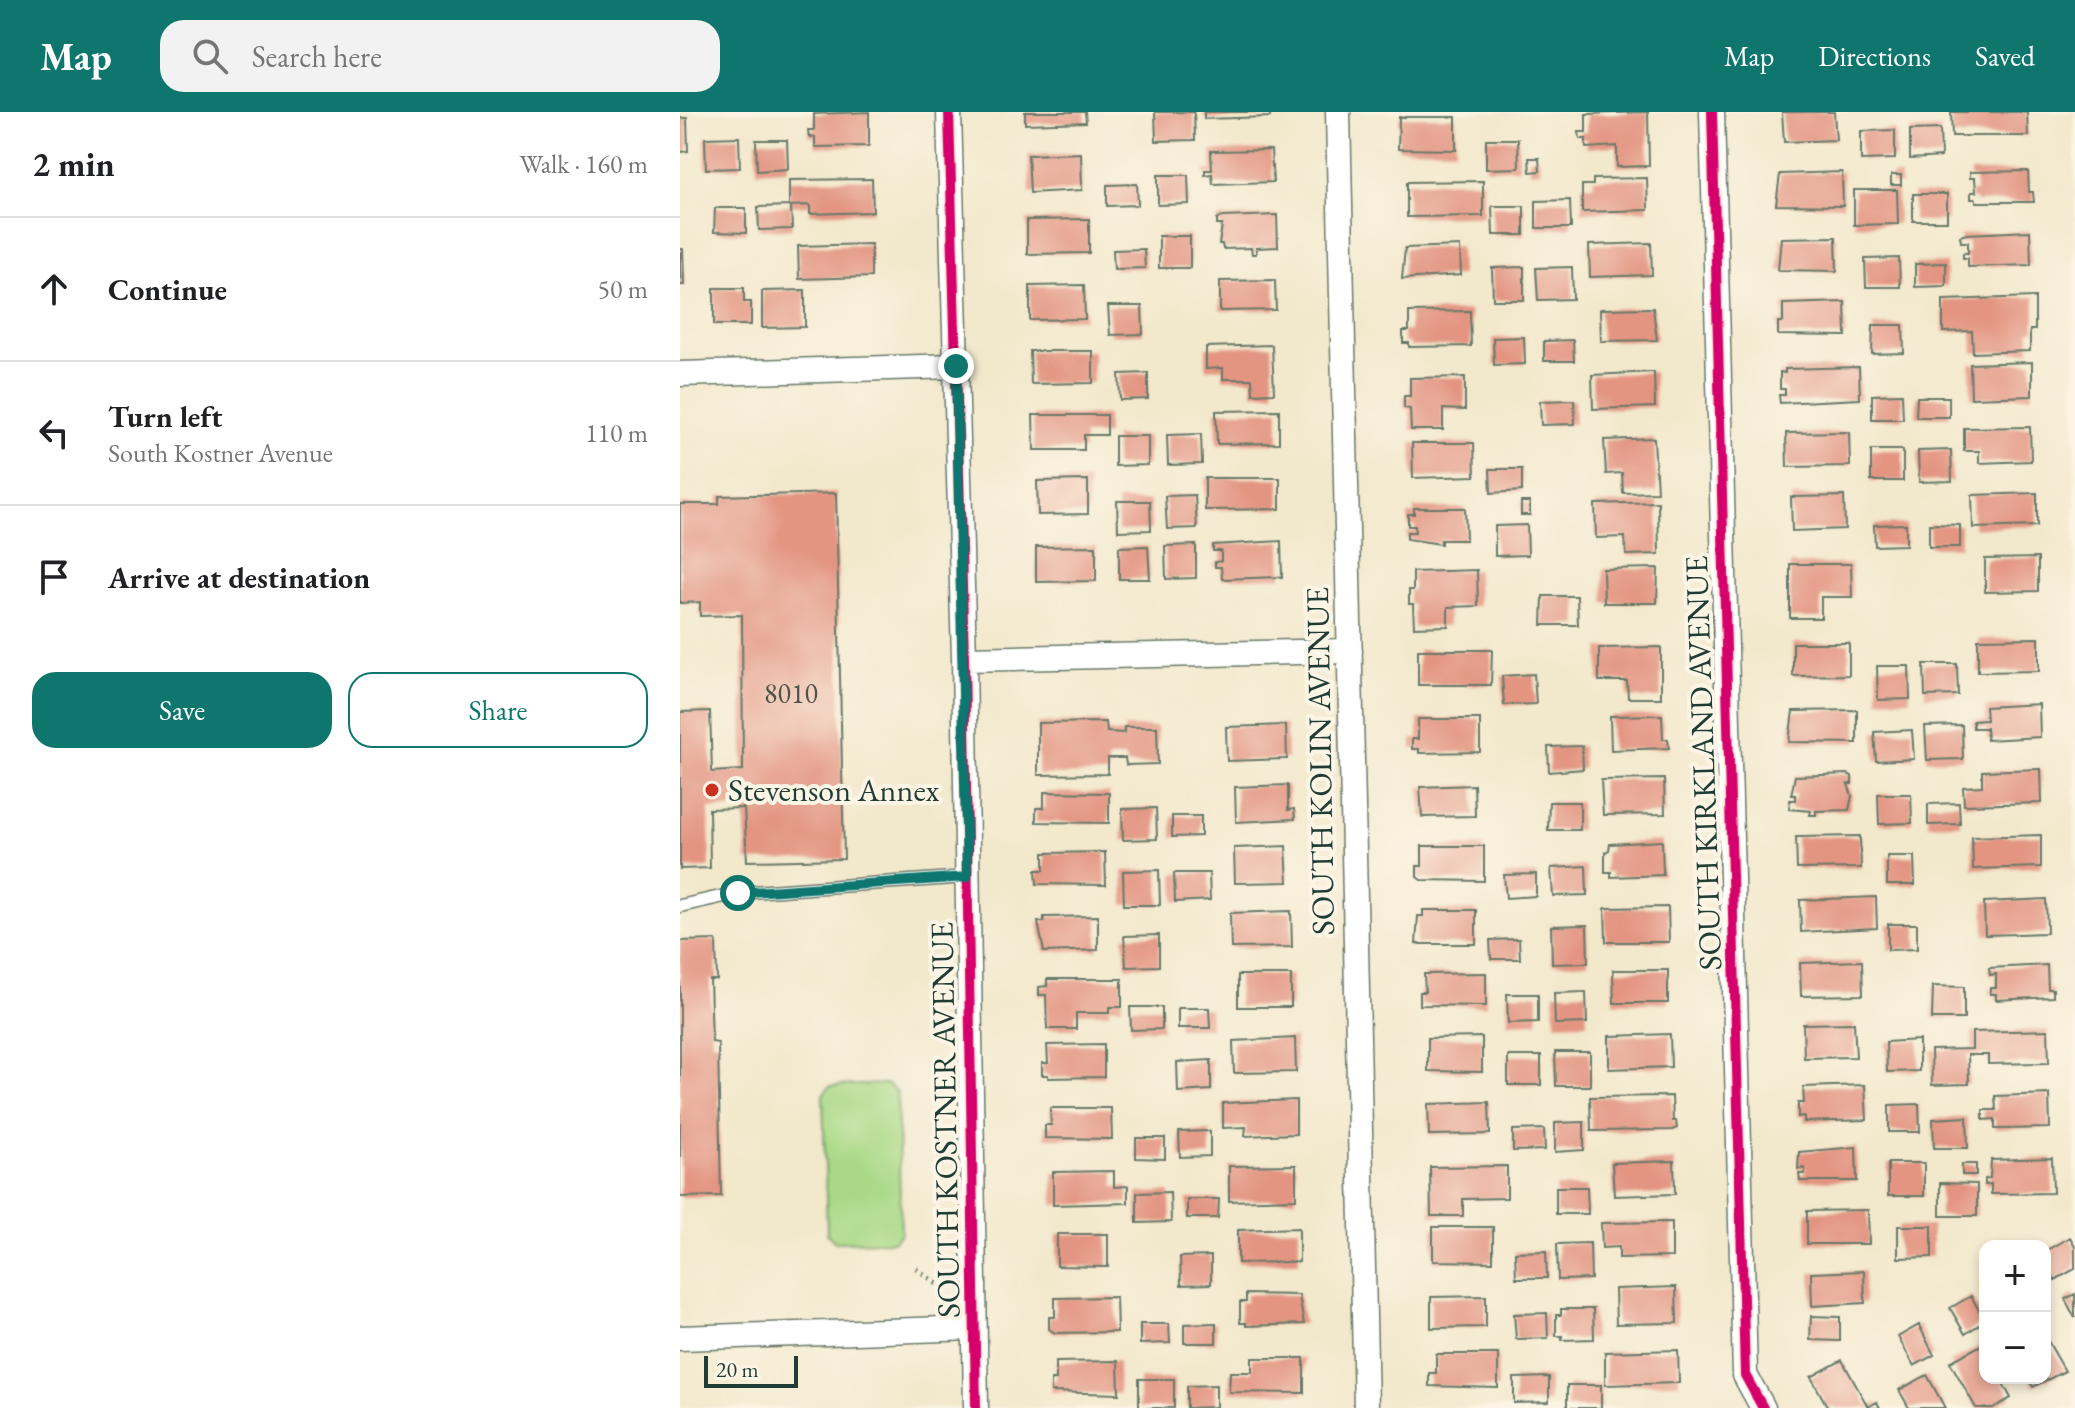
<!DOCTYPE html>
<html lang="en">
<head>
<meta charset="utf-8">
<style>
	:root { --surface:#fff; --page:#f2f2f2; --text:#202124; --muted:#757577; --line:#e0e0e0; --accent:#0f766e }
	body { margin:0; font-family:"EB Garamond",serif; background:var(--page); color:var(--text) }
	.controls { position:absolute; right:24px; bottom:24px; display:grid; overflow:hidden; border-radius:16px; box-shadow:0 4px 12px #0003 }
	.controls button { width:72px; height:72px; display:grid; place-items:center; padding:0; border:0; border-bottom:2px solid var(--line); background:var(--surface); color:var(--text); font:40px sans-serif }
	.scale { position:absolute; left:24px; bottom:20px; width:94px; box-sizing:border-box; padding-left:8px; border:4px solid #1f3d34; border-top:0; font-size:22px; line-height:28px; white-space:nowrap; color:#1f3d34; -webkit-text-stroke:6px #fcf5e5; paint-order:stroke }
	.stop { position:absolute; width:24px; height:24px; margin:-18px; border:6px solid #0f766e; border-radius:50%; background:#fff }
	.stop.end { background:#0f766e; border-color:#fff; box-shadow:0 2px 8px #0008 }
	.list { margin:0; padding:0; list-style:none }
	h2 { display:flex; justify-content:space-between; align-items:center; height:104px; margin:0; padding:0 32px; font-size:34px }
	h2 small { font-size:26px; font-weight:400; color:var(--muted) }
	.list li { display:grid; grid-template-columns:52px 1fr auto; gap:24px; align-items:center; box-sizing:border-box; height:144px; padding:0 32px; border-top:2px solid var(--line) }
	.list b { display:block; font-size:30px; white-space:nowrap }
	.list p { margin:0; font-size:26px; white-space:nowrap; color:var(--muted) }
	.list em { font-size:26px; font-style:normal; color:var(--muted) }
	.actions { display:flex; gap:16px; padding:24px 32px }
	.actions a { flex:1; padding:18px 0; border:2px solid var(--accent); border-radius:24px; text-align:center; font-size:28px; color:var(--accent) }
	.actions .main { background:var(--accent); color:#fff }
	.icon { flex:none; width:44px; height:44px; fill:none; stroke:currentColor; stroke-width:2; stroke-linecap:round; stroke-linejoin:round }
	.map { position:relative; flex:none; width:1395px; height:1296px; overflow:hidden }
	header { display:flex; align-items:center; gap:48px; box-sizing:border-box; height:112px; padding:0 40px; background:var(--accent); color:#fff }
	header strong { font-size:38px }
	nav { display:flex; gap:44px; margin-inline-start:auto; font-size:28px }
	.search { width:560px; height:72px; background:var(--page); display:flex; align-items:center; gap:20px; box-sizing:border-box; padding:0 28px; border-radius:24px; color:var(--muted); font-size:30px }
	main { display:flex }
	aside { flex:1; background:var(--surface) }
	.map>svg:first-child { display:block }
	.green { fill:#a9d986; stroke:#648b5d; stroke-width:2 }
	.building { fill:#e39582 }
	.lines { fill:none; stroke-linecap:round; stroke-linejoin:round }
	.service-casing { stroke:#697969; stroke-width:15 }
	.minor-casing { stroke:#697969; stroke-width:27 }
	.path { stroke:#697969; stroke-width:5; stroke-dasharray:2 6; stroke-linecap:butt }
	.service { stroke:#fff; stroke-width:12 }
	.minor { stroke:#fff; stroke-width:24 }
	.cycleway-casing { stroke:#fcf5e5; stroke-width:15 }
	.cycleway { stroke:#d6006c; stroke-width:10 }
	.route { stroke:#0f766e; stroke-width:10 }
	.poi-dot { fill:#c8321e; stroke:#fcf5e5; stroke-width:3 }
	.labels { text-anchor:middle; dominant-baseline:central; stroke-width:8; stroke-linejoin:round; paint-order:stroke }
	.number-label { font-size:28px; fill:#505348 }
	.street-label { font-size:32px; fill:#1f3d34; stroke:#fcf5e5 }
	.poi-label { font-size:32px; fill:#1f3d34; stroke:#fcf5e5; text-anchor:start }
</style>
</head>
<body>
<header>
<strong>Map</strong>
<div class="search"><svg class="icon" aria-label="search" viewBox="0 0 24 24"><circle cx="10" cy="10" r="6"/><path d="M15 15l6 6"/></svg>Search here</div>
<nav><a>Map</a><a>Directions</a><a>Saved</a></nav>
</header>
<main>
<aside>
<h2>2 min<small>Walk · 160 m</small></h2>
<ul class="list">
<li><svg class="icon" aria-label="ahead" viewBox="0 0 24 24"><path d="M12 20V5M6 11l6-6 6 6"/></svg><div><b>Continue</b></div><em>50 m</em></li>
<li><svg class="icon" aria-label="left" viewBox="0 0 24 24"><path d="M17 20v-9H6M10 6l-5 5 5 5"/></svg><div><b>Turn left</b><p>South Kostner Avenue</p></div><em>110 m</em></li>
<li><svg class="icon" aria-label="arrive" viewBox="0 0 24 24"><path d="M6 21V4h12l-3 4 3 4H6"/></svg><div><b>Arrive at destination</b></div></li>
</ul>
<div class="actions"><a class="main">Save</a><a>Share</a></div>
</aside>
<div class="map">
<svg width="1395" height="1296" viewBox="0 0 1395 1296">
	<rect width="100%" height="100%" fill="#fcf5e5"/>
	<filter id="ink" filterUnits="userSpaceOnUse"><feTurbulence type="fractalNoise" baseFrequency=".0125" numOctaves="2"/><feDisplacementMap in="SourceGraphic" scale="16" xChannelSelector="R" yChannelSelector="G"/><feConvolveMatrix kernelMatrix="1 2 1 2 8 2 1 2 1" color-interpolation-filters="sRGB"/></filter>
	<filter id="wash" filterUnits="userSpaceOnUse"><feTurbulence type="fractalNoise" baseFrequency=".006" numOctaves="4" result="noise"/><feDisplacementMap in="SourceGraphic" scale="32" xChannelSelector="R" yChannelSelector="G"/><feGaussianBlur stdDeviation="1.8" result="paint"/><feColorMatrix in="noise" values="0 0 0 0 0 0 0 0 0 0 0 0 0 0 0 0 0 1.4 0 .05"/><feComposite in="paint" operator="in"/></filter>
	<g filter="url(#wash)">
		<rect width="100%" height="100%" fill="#f2e8cc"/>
		<path class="green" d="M207 972 217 980 221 1121 214 1129 155 1130 147 1122 143 982 150 974Z"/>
		<g id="blocks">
			<path class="building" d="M189 0V34L135 35V25H129L128 18H134V2Z
				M345 0H405L406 10 345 12Z
				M475 0H514L515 28 476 29Z
				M524 0H590V5L524 7Z
				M968 0 969 54 937 55V34L906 36V27H900L899 20H906V2Z
				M1102 0H1154L1156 28 1104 30Z
				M1271 0H1347L1348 24H1272Z
				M719 5H776V38L718 37Z
				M0 6H7L8 39 0 40Z
				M1260 17 1261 45 1230 47V18Z
				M1215 18V47L1181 48V19Z
				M59 25 60 56 26 57 25 26Z
				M806 27H838L839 56 806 57Z
				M76 28H107L108 57 77 59Z
				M591 38 593 70 533 72 532 62 525 63V58H532L531 39Z
				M401 41 402 78 350 81 348 43Z
				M849 46H859L860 59 850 60Z
				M1348 59 1349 80H1353L1354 90H1296V87H1291V80H1296L1295 66H1290V60Z
				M1162 60 1163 94 1096 93 1100 62Z
				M478 63H508L509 92 478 93Z
				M1211 63H1221V73H1211Z
				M967 66 968 98 902 100V73H913V67Z
				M192 67 193 100 130 102V93L109 94V68Z
				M803 69V104L727 105V70Z
				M457 72 458 93 427 94V73Z
				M1174 78H1217L1218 112 1174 113Z
				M1233 82H1267V109H1233Z
				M890 88 891 116H856V89Z
				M111 94 112 117 79 118 78 95Z
				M812 94H844V123H813Z
				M35 96H66V121L34 120Z
				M597 103 598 135 576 136V142H572L571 136 543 137 542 132H539L542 113H537V107L542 105Z
				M409 107V141L347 142V108Z
				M1350 119 1351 153 1288 155V146H1283V141H1288V130H1281L1280 124 1287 122Z
				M479 124H510V156H479Z
				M1156 125 1157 159 1098 158 1101 126Z
				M971 131 972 163 910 165 909 133Z
				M191 132V165L119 167 118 134Z
				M780 134 781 163 722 167 725 136Z
				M0 137H3L4 173H0Z
				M464 137 465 156 434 157 433 138Z
				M1219 146 1220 175H1186L1185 147Z
				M1266 151V174L1235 175V152Z
				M844 155V188H813L812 156Z
				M892 155 893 187 858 188 856 156Z
				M595 168 596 198 540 199V169Z
				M404 173 405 207 350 208V174Z
				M34 176H64V190H71V213H34Z
				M125 178V215L82 216V179Z
				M1355 185V218H1350V239L1293 241 1292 219 1263 220V188Z
				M1165 190 1166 224 1098 223V210H1103V192Z
				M428 194H462L463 222 430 223Z
				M973 196 977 228 921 229 920 197Z
				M790 199 791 234 729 235V231H723V219H729V200Z
				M1193 213H1223L1224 241 1192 242Z
				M844 225 845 252 814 253 813 226Z
				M893 228 894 249H864V229Z
				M592 233 594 281 573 282 572 267H543V256L526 257V235Z
				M350 239H413V271L351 272Z
				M1352 250V284L1291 286 1290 252Z
				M1179 255 1180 287 1100 291 1099 283H1105V277H1100V260L1105 261V257Z
				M974 260 975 295 913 297 912 263Z
				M468 261V287L440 288 439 262Z
				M785 265V298L763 297V318H731L730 297 724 296V284H730V266Z
				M1222 282 1223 307H1192V283Z
				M1237 285H1269V305H1236Z
				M894 288 895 312 861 313 860 289Z
				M599 298V331L537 332 536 299Z
				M353 303H427V323H404V338H354Z
				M1350 315 1351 349 1299 351V339H1284V316Z
				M1169 320 1170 354 1107 355 1106 321Z
				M521 322 522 352 488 353 487 323Z
				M435 324H468V353L435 354Z
				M974 326 977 380 943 381 942 361 926 362 924 328Z
				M732 331H794L795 364 733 366Z
				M1191 338H1223V369H1191Z
				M1271 338 1272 369 1239 370 1238 339Z
				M810 357H842V379L811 381Z
				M525 366H600V397L525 398Z
				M408 368V402L358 403 357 369Z
				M156 381 164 747 67 749 64 696 29 697 30 756 0 757V600L30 599 32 660 63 658 62 503 20 504V490L0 491V392H39V384Z
				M1357 381V414L1293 416 1292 383Z
				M515 383 517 416 487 417 485 384Z
				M1164 384 1165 417 1112 419 1111 385Z
				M437 389H470L471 418 438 419Z
				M841 390H850V403H841Z
				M978 390 979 442 946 443 945 425 916 426 915 392Z
				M734 396H785L786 428H761V432L727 427V420H735V414H728V402H734Z
				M1226 412V433L1195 434 1194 413Z
				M1249 412 1280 413V435H1249Z
				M847 413 848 443 815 444V414Z
				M601 429 602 465 542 467 541 455H535V450L541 449V439H533V433Z
				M516 433V466L486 467 485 434Z
				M416 434V469L356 470V435Z
				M468 434 470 467H439V435Z
				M1358 446V479L1305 480V447Z
				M1110 452H1171L1172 485H1141V506H1110Z
				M978 456 977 491H924L923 457Z
				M797 458 798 494 768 495V514L734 515 733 492H729V478H733V460Z
				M863 484H897L898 513H862Z
				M1359 526V559L1298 560V527Z
				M1113 531H1169V563L1113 564Z
				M981 535V586H948L947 569H919V536Z
				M738 538H812L811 573H738Z
				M1244 552H1277L1278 583 1245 584Z
				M1197 554H1229L1230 587 1198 588Z
				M854 562 856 592 824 593 822 564Z
				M1359 592 1360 625 1307 628 1306 616H1293V609L1306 608 1305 595Z
				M1177 598V631L1109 630 1113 599Z
				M982 603 983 627H988L989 636 931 638 930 604Z
				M738 607H800V640L739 641V637H732V627H738Z
				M426 610 427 620 444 621V615H477L478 652 446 653 445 646H428V662L358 663V611Z
				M606 613 607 647 547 649 546 615Z
				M1282 613 1283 647 1247 648 1245 614Z
				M1232 618 1234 647 1196 649 1194 620Z
				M902 634 903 657 869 660 868 635Z
				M1361 657 1362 691 1284 693 1283 675 1302 674V659Z
				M1168 662 1172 664V672H1168L1172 684 1169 698 1136 699V703H1130L1131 699 1109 697 1110 688H1115V683H1111L1115 664Z
				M984 667 985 702 923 703 921 668Z
				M608 673V698L614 697 615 707 556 710 555 675Z
				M794 673 795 704 742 705 740 675Z
				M364 680 429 681V711L356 710V696H364Z
				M1198 682H1231L1232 711 1199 712Z
				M869 690H900V718H868Z
				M1279 691 1280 712 1248 713V692Z
				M476 696 477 727 443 728 442 697Z
				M492 704H521V724L492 725Z
				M1361 723V755L1293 757 1292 725Z
				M1180 724 1181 756 1117 757 1116 725Z
				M982 729 983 763 931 765V760H925V740L929 738 930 732Z
				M606 734 608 770 555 771 554 736Z
				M742 734H804V769L741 768 737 765V754H742Z
				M425 740 426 773 357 772 356 758H364V741Z
				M1207 744H1234L1235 773H1207Z
				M906 754 907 783 873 784 871 756Z
				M479 758 480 793H444L443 759Z
				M494 761H529L530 788 495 790Z
				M856 762V784L826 786 824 763Z
				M1196 785 1197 816 1121 820 1120 788Z
				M1366 787 1367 821 1305 823 1304 790Z
				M988 795 989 830H926L925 796Z
				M743 798H796V832H736L738 804H743Z
				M611 799 612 835 551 836 550 801Z
				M418 804V838L364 840 358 810H364V805Z
				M1208 812H1237V837L1208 838Z
				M907 813 908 851 872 852 871 814Z
				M479 823V854L446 855 444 824Z
				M839 827 840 847H811L810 828Z
				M36 828 37 868H30L32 930 38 931 41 1084 0 1085V829Z
				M1182 849 1183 883 1121 884 1120 851Z
				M1367 853 1368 877H1373V885L1316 888V882H1310V876H1316V862L1310 863 1309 856Z
				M933 858H988V891H934Z
				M806 861V894L740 893V880H745L744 862Z
				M558 863H611V895H558Z
				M367 867H442V895H429V901H396V917H367L366 883H359V875L367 874Z
				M1253 874 1284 875V907H1252Z
				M906 880 907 911 875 912 874 881Z
				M827 882H858V910L828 911Z
				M450 895H482V917L451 918Z
				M498 896H529L530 916H498Z
				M1174 911 1176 945 1124 946 1123 912Z
				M1368 918 1369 951 1308 952V943H1288L1289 972 1252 973 1251 938 1292 937V920Z
				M990 922 991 955 929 957V924Z
				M802 925V960L748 959V926Z
				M615 926 616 960 554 961 553 929Z
				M1239 928V959L1207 960 1206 930Z
				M424 932V965L368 966V963H362V951H368L367 933Z
				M875 940H910V974H876Z
				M828 944H861V973H828Z
				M531 948V978L498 980 497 950Z
				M1185 973 1187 1008 1124 1010V1004L1118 1005V991H1124L1123 975Z
				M1369 982 1370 1016 1315 1017V1007L1303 1008V998H1316L1315 984Z
				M992 984 993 1009H996L997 1016 992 1018 911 1019 910 985Z
				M616 988V1022L565 1024 566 1015 543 1016V991Z
				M809 990 810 1022 749 1023 748 992Z
				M1239 992 1240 1020H1209V993Z
				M370 996H431L432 1027 365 1026V1013H371Z
				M1287 1005 1288 1036H1254L1253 1007Z
				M904 1010V1038L875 1040V1011Z
				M864 1017 865 1038 833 1039V1018Z
				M530 1019V1044L500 1045 499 1020Z
				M456 1026H485V1047L456 1046Z
				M1176 1035 1177 1069H1120L1119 1062H1125V1056L1118 1057 1119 1040Z
				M1372 1046 1373 1081 1311 1082V1072L1305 1073V1067L1310 1066 1311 1048Z
				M994 1049 995 1082 934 1084 932 1051Z
				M1208 1051H1244V1084H1208Z
				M1282 1052H1296V1063H1282Z
				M616 1053V1087L549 1089V1054Z
				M827 1054V1086L783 1087V1104H751L750 1055Z
				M434 1059V1075L448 1074V1091L373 1093V1060Z
				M1260 1071 1297 1072V1104H1260Z
				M876 1075H907L908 1102H876Z
				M490 1080 491 1110 457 1111V1081Z
				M507 1087H539L538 1106H507Z
				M1188 1098 1189 1132H1127V1099Z
				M992 1110V1145L939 1146V1135L922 1136 921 1111Z
				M1218 1114H1252V1145L1218 1146Z
				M753 1115H813V1150L753 1149Z
				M619 1116V1150L558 1151V1118Z
				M377 1122H428V1155L377 1154Z
				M1390 1125 1395 1134V1157L1375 1168 1365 1148V1139Z
				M910 1131 911 1167 878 1168 877 1132Z
				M866 1139 867 1166H836L835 1140Z
				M531 1144V1172L501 1173 500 1145Z
				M1184 1159 1185 1191 1132 1194 1131 1161Z
				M996 1175 997 1211 936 1212 935 1177Z
				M566 1182 619 1183 624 1212 566 1214V1211H560V1190H566Z
				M1395 1182V1206L1385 1187Z
				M806 1184V1215L751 1216V1185Z
				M1291 1184 1305 1209 1285 1222 1270 1196Z
				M436 1185 437 1220 375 1221 369 1217V1205H375V1186Z
				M881 1197H913L914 1227 882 1228V1224H876V1203H881Z
				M867 1201 868 1226 836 1227 834 1202Z
				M1131 1204 1160 1205V1229L1130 1228Z
				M536 1211V1231H504V1212Z
				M460 1212H489L490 1231 460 1232Z
				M1239 1213 1254 1243 1234 1254 1218 1225Z
				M1365 1224 1385 1259 1353 1275 1348 1266H1365Z
				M1301 1233 1305 1240V1266H1320L1331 1286 1313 1296H1296L1270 1250Z
				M998 1238 999 1271 925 1273V1240Z
				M756 1242H818V1276L749 1274V1261H756Z
				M572 1246H624V1281L549 1280 550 1260H572Z
				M1162 1248 1188 1295 1197 1290 1200 1296H1148L1131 1265Z
				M438 1249 439 1282 371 1280V1268H376V1250Z
				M1247 1263 1265 1296H1229L1219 1278Z
				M869 1265V1290L834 1291V1266Z
				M459 1267H494V1296H459Z
				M536 1273V1295L507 1296V1274Z
				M887 1273H921V1296H887Z"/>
		</g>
	</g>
	<g filter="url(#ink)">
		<use href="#blocks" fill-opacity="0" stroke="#697969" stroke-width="2"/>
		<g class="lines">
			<defs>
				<path id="service" d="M0 794 58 781 287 765"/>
				<path id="minor" d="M269 0 284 547 296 1296
					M658 0 686 1296
					M1032 0 1065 1263 1083 1296
					M0 262 276 254
					M284 547 670 539
					M0 1226 294 1216"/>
			</defs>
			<use href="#service" class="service-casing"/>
			<use href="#minor" class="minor-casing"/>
			<path class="path" d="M236 1156 265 1178"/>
			<use href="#service" class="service"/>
			<use href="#minor" class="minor"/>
			<defs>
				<path id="cycleway" d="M269 0 284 547 296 1296
					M1032 0 1065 1263 1083 1296"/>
			</defs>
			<use href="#cycleway" class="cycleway-casing"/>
			<use href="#cycleway" class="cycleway"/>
		</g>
	</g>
	<g class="lines" filter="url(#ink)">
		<path class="route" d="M58 781 287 765 276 254"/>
	</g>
	<circle class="poi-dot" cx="32" cy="678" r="8"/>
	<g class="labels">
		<g class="number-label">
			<text x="111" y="581">8010</text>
		</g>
		<g class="street-label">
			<text transform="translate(640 649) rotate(-91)">SOUTH KOLIN AVENUE</text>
			<text transform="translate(1023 651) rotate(-92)">SOUTH KIRKLAND AVENUE</text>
			<text transform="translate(265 1008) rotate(-91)">SOUTH KOSTNER AVENUE</text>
		</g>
		<g class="poi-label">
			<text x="48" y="678">Stevenson Annex</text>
		</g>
	</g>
</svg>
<div class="controls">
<button>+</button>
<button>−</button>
</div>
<div class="scale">20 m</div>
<div class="stop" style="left:58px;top:781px"></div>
<div class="stop end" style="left:276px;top:254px"></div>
</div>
</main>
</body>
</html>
